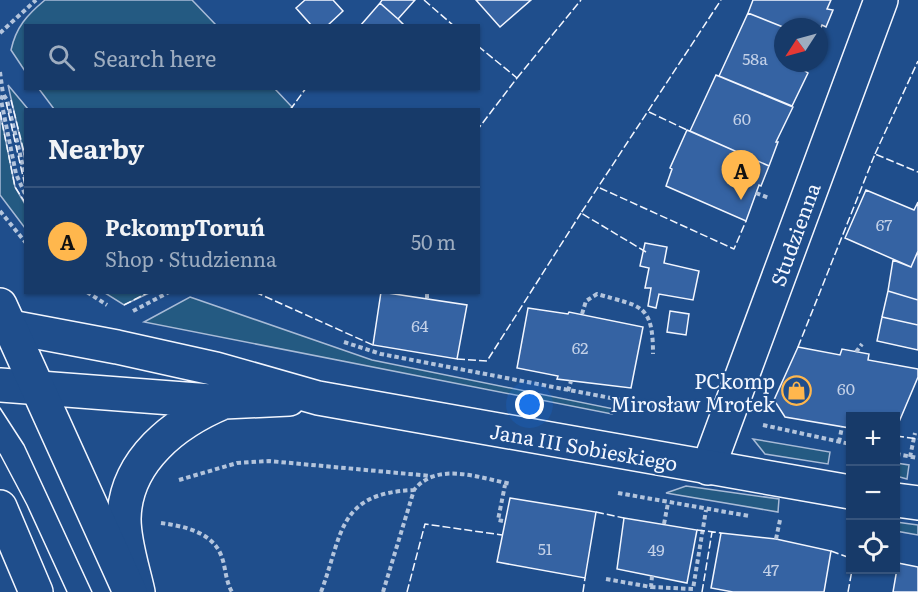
<!DOCTYPE html>
<html lang="en">
<head>
<meta charset="utf-8">
<style>
	:root { --surface:#173a69; --page:#20416f; --text:#f1f3f6; --muted:#9eadc0; --line:#36547d; --accent:#ffb74d }
	body { margin:0; font-family:Literata,serif; background:var(--page); color:var(--text) }
	.controls { position:absolute; right:18px; bottom:18px; display:grid; overflow:hidden; border-radius:0px; box-shadow:0 2px 4px #0004 }
	.controls button { width:54px; height:54px; display:grid; place-items:center; padding:0; border:0; border-bottom:2px solid var(--line); background:var(--surface); color:var(--text); font:30px sans-serif }
	.compass { position:absolute; left:774px; top:18px; width:54px; height:54px; border-radius:50%; background:var(--surface); box-shadow:0 2px 4px #0004; rotate:234deg }
	.you { position:absolute; left:530px; top:405px; width:21px; height:21px; margin:-15px; border:4px solid #fff; border-radius:50%; background:#1a73e8; box-shadow:0 0 0 9px #1a73e833 }
	.badge { display:grid; place-items:center; width:39px; height:39px; border-radius:50%; background:var(--accent); color:#111; font-size:20px; font-weight:700 }
	.pin { position:absolute; translate:-50% -50px; filter:drop-shadow(0 2px 3px #0008) }
	.pin::after { content:''; position:absolute; top:32px; width:21px; height:18px; background:inherit; clip-path:polygon(0 0,100% 0,50% 100%) }
	.list { margin:0; padding:0; list-style:none }
	h2 { display:flex; justify-content:space-between; align-items:center; height:78px; margin:0; padding:0 24px; font-size:26px }
	h2 small { font-size:20px; font-weight:400; color:var(--muted) }
	.list li { display:grid; grid-template-columns:39px 1fr auto; gap:18px; align-items:center; box-sizing:border-box; height:108px; padding:0 24px; border-top:2px solid var(--line) }
	.list b { display:block; font-size:22px; white-space:nowrap }
	.list p { margin:0; font-size:20px; white-space:nowrap; color:var(--muted) }
	.list em { font-size:20px; font-style:normal; color:var(--muted) }
	.icon { flex:none; width:33px; height:33px; fill:none; stroke:currentColor; stroke-width:2; stroke-linecap:round; stroke-linejoin:round }
	.map { position:relative; flex:none; width:918px; height:592px; overflow:hidden }
	.search { position:absolute; background:var(--surface); box-shadow:0 2px 4px #0004; left:24px; top:24px; width:456px; height:66px; display:flex; align-items:center; gap:15px; box-sizing:border-box; padding:0 21px; border-radius:0px; color:var(--muted); font-size:22px }
	.panel { position:absolute; background:var(--surface); box-shadow:0 2px 4px #0004; left:24px; top:108px; width:456px; height:186px; border-radius:0px }
	.map>svg:first-child { display:block }
	.green { fill:#245a82; stroke:#a8bbd7; stroke-width:1.5 }
	.building { fill:#3563a3; stroke:#f2f6ff; stroke-width:1.5 }
	.lines { fill:none; stroke-linecap:round; stroke-linejoin:round }
	.street-casing { stroke:#f2f6ff; stroke-width:36 }
	.secondary-casing { stroke:#f2f6ff; stroke-width:36 }
	.primary-casing { stroke:#f2f6ff; stroke-width:36 }
	.path { stroke:#b3c4dc; stroke-width:4; stroke-dasharray:4.5 3; stroke-linecap:butt }
	.street { stroke:#1f4e8c; stroke-width:33 }
	.secondary { stroke:#1f4e8c; stroke-width:33 }
	.primary { stroke:#1f4e8c; stroke-width:33 }
	.tram { stroke:#f2f6ff; stroke-width:1.5 }
	.fence { stroke:#f2f6ff; stroke-width:1.5; stroke-dasharray:8 3; stroke-linecap:butt }
	.labels { text-anchor:middle; dominant-baseline:central; stroke-width:4.5; stroke-linejoin:round; paint-order:stroke }
	.number-label { font-size:16px; fill:#c3d1e8 }
	.street-label { font-size:20px; fill:#f2f6ff; stroke:#1f4e8c }
	.poi-label { font-size:20px; fill:#f2f6ff; stroke:#1f4e8c; text-anchor:end }
</style>
</head>
<body>
<div class="map">
<svg width="918" height="592" viewBox="0 0 918 592">
	<rect width="100%" height="100%" fill="#1f4e8c"/>
	<path class="green" d="M45 0H192L216 25 26 26 25 71 11 50C16 27 27 15 45 0Z
		M8 85 28 109 26 110 25 160Z
		M39 89H275L292 107 290 110 54 109Z
		M0 112 15 187 25 204V228L0 195Z
		M105 293H149L124 305Z
		M190 297 372 360 619 410 612 414 144 322Z
		M753 439 830 452 828 464 765 454Z
		M896 463 909 465 907 479 896 476Z
		M686 486 779 499 778 512 666 493Z
		M896 522 918 525V535L896 531Z"/>
	<path class="building" d="M305 0H333L343 11 327 26H312L296 8Z
		M382 0H415L398 19 380 3Z
		M476 0H531L500 27Z
		M753 0H831L827 9 833 10 826 27 822 25 819 32V27H783L748 13Z
		M380 3 398 19 405 26H360Z
		M748 13 783 27V63H809L805 71 808 73 792 106 719 76Z
		M716 75 793 107 776 142H778L769 166 690 131Z
		M687 130 769 166 761 186 759 185 746 221 666 186 672 169 670 168Z
		M866 190 914 210 918 202V251L911 267 845 238Z
		M645 243 667 247 664 263 699 271 693 300 659 294 656 308 648 306 651 288H645L649 268 640 266Z
		M918 251V300L888 291 893 260 911 267Z
		M888 291 918 300V325L882 317Z
		M381 292 467 305 457 359 373 345Z
		M528 308 568 314 569 312 643 327 631 388 557 379 558 376 517 368Z
		M670 311 689 314 686 335 667 332Z
		M882 317 918 325V350L877 341Z
		M798 347 840 355 842 349 869 354 868 360 918 369V377L896 429V416H850V428L785 417 774 400Z
		M510 498 596 512 585 578 497 562Z
		M624 518 697 530 687 583 617 569Z
		M721 533 776 539 831 551 824 592H733L711 588Z
		M898 563 918 567V592H893Z"/>
	<g class="lines">
		<defs>
			<path id="street" d="M708 468 881 0"/>
			<path id="secondary" d="M0 325 117 347 216 369 318 398 850 492
				M0 385 224 402 289 399
				M896 500 918 503
				M138 592C133 569 124 543 124 519 125 460 176 422 224 402"/>
			<path id="primary" d="M0 305 130 592
				M0 507 36 592"/>
		</defs>
		<use href="#street" class="street-casing"/>
		<use href="#secondary" class="secondary-casing"/>
		<use href="#primary" class="primary-casing"/>
		<path class="path" d="M0 33 36 0
			M0 72 3 94
			M26 179 7 100 3 94 1 100 16 174 26 196
			M756 193 769 198
			M0 211 26 243
			M87 292 107 305
			M427 298V292
			M133 311 169 292
			M582 314 586 301 597 294C641 307 653 303 653 354
			M344 342 381 354 663 408 688 410
			M856 352 862 344
			M568 391 571 381
			M763 425 850 444
			M839 442 842 427
			M896 454 918 458
			M910 457 915 433
			M179 480 237 463 269 461 431 476
			M618 493 749 516
			M503 521 498 520 505 485
			M161 523C183 526 212 532 221 555 226 567 225 580 232 592
			M664 524 668 503
			M776 539 780 520
			M606 579 651 587 652 576
			M651 587 693 589 706 510
			M321 592C343 534 337 493 414 490
			M383 592 414 490C437 461 480 478 511 484"/>
		<use href="#street" class="street"/>
		<use href="#secondary" class="secondary"/>
		<use href="#primary" class="primary"/>
		<path class="tram" d="M0 408 24 445 92 592
			M0 454 27 505 67 592"/>
		<path class="fence" d="M424 0 454 26
			M478 46 517 78 478 129
			M517 78 581 0
			M11 100 26 160
			M6 102 26 190
			M290 110 306 88
			M0 112 15 187 26 204
			M649 112 687 130
			M875 154 918 61
			M600 188 734 249 746 221
			M646 252 581 213 721 0
			M255 292 373 345
			M124 305 149 292
			M798 347 875 154 918 172
			M457 359 487 361 581 213
			M896 436 918 439
			M596 512 624 518
			M697 530 721 533
			M831 551 850 558
			M407 592 425 524 502 535
			M583 592 585 578
			M702 592 712 532
			M848 592 852 570"/>
	</g>
	<defs>
		<symbol id="shop-ring" viewBox="-11 -11 22 22"><circle r="9.5" fill="#1f4e8c" stroke="#ffb74d" stroke-width="1.5"/><path d="M-5-2.5h2.3a2.7 3.5 0 0 1 5.4 0H5L5.5 6h-11ZM-1.5-2.5h3a1.5 2.3 0 0 0-3 0Z" fill="#ffb74d"/></symbol>
	</defs>
	<g fill-rule="evenodd">
		<use href="#shop-ring" x="780" y="374" width="33" height="33"/>
	</g>
	<g class="labels">
		<g class="number-label">
			<text x="755" y="58">58a</text>
			<text x="742" y="118">60</text>
			<text x="884" y="224">67</text>
			<text x="420" y="325">64</text>
			<text x="580" y="347">62</text>
			<text x="846" y="388">60</text>
			<text x="545" y="548">51</text>
			<text x="656" y="549">49</text>
			<text x="771" y="569">47</text>
		</g>
		<g class="street-label">
			<text transform="translate(794 234) rotate(-70)">Studzienna</text>
			<text transform="translate(584 446) rotate(10)">Jana III Sobieskiego</text>
		</g>
		<g class="poi-label">
			<text x="775" y="380">PCkomp<tspan x="775" dy="23">Mirosław Mrotek</tspan></text>
		</g>
	</g>
</svg>
<div class="controls">
<button>+</button>
<button>−</button>
<button><svg class="icon" aria-label="locate" viewBox="0 0 24 24"><circle cx="12" cy="12" r="6"/><path d="M12 2v4M12 18v4M2 12h4M18 12h4"/></svg></button>
</div>
<svg class="compass" viewBox="-18 -18 36 36"><path d="M0-13l5 13h-10z" fill="#e53935"/><path d="M0 13l5-13h-10z" fill="#9eadc0"/></svg>
<div class="you"></div>
<div class="pin badge" style="left:741px;top:200px">A</div>
<div class="search"><svg class="icon" aria-label="search" viewBox="0 0 24 24"><circle cx="10" cy="10" r="6"/><path d="M15 15l6 6"/></svg>Search here</div>
<section class="panel">
<h2>Nearby<small></small></h2>
<ul class="list">
<li><span class="badge">A</span><div><b>PckompToruń</b><p>Shop · Studzienna</p></div><em>50 m</em></li>
</ul>
</section>
</div>
</body>
</html>
